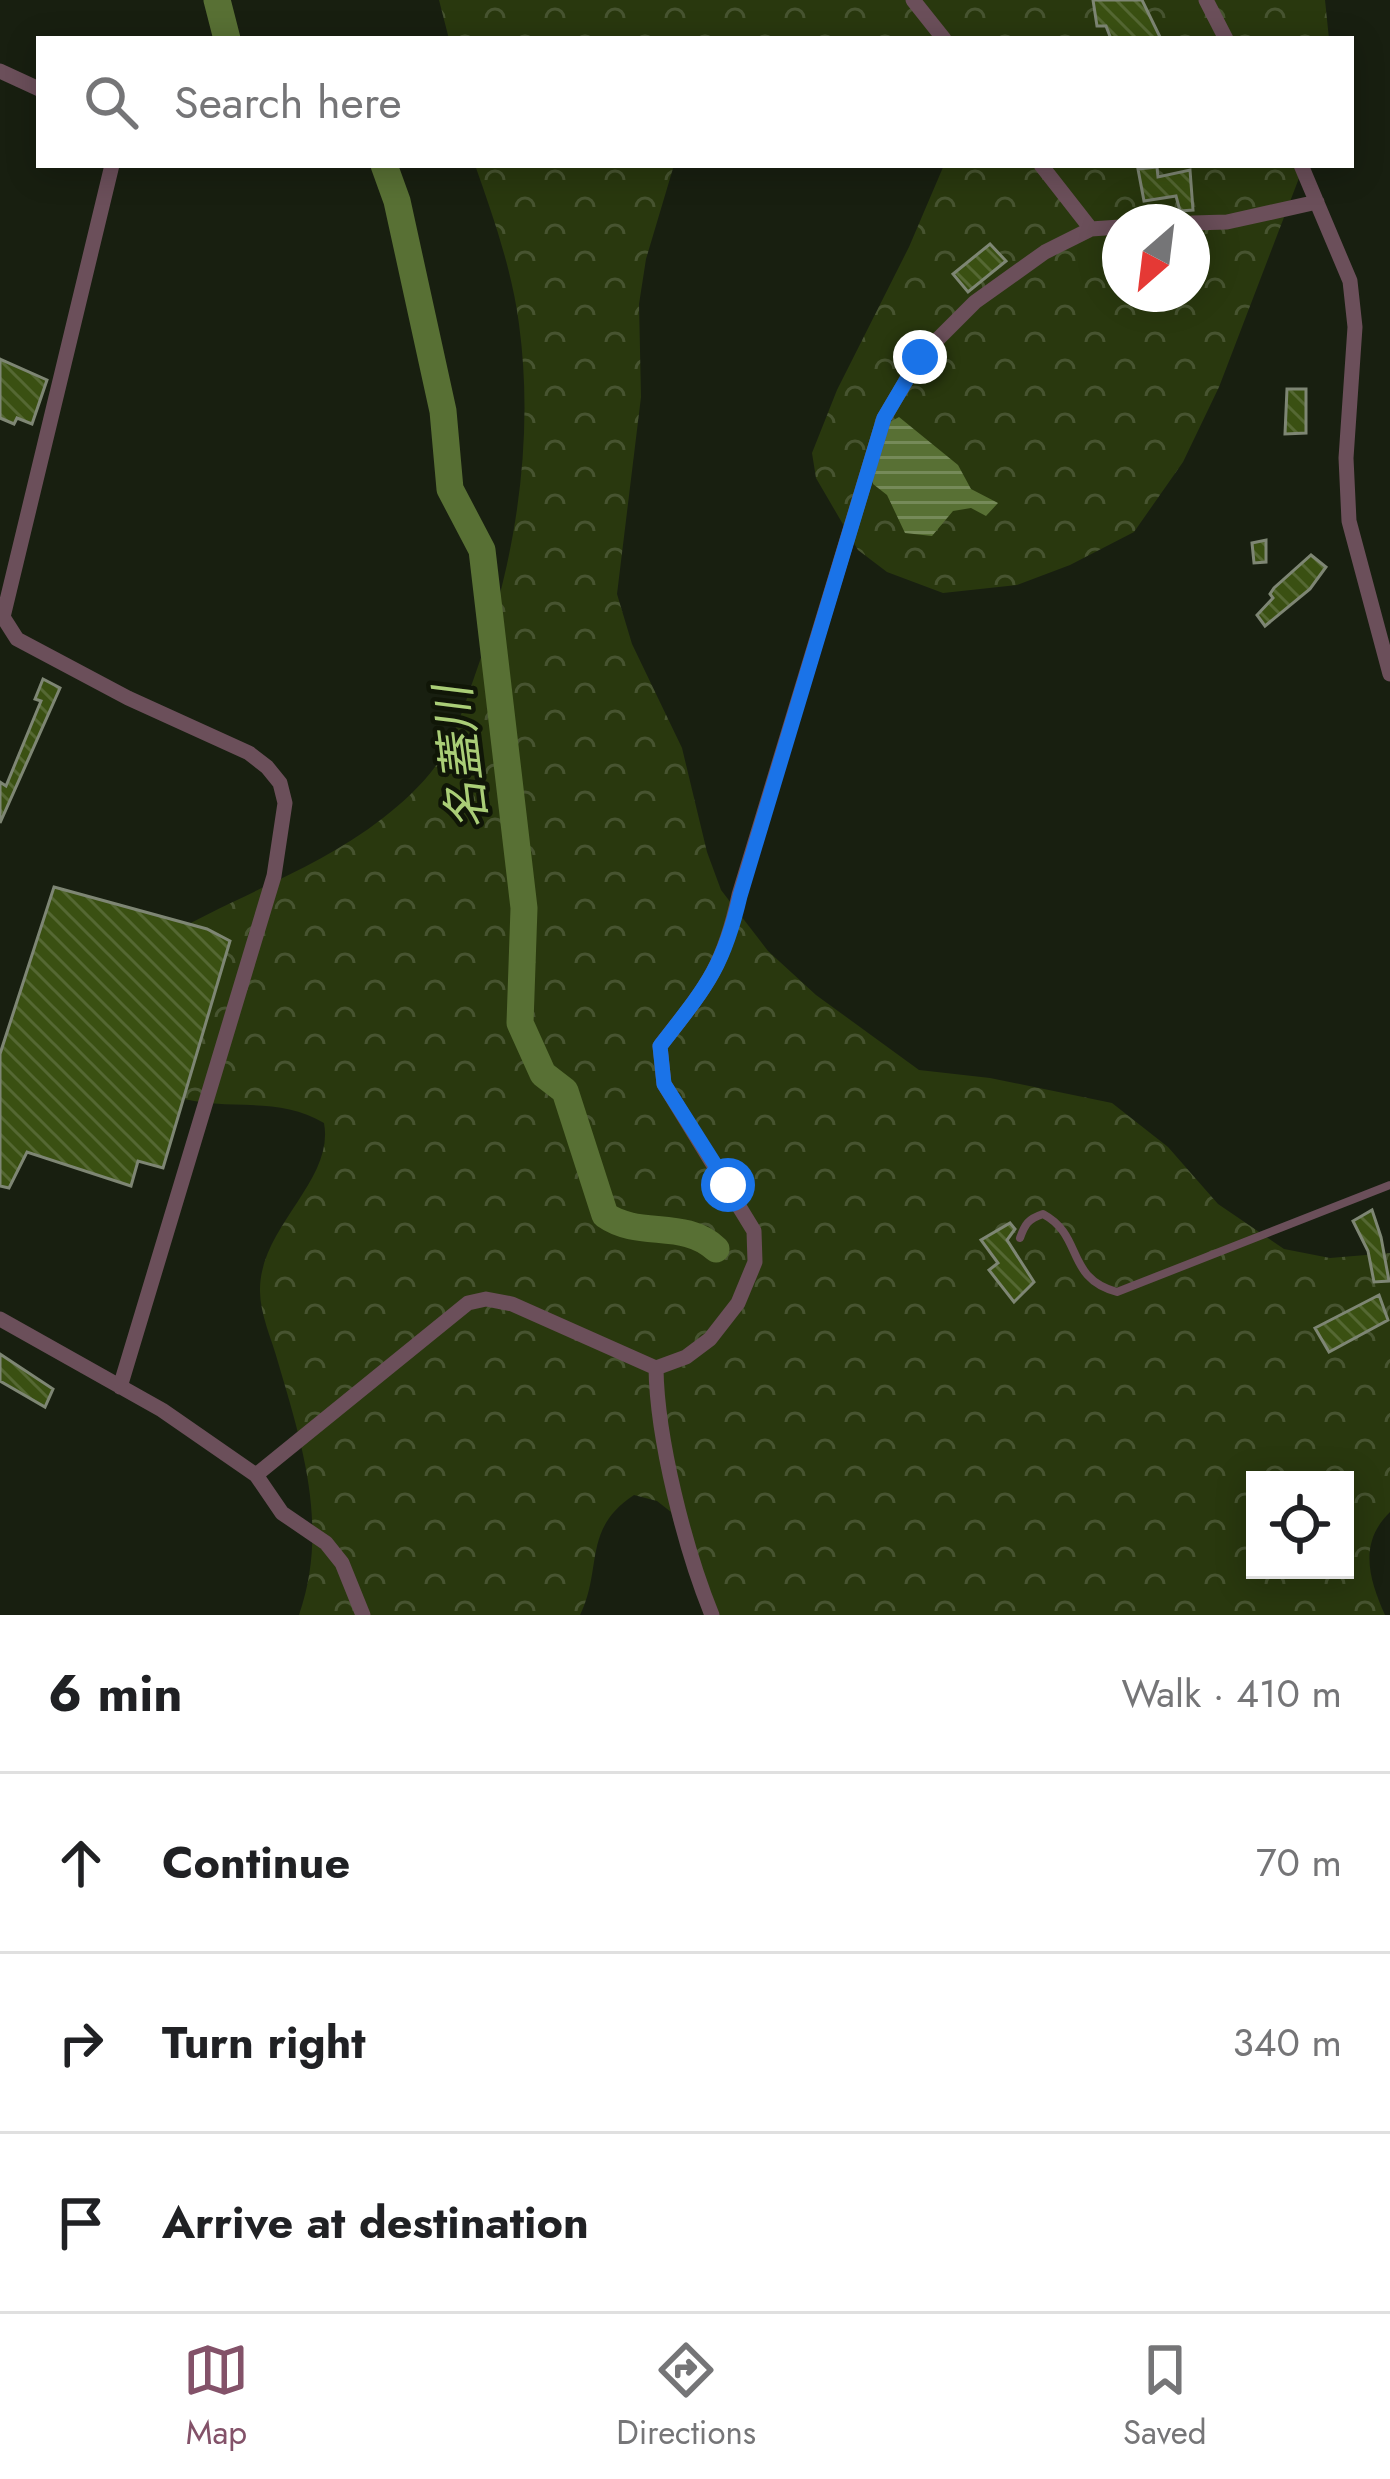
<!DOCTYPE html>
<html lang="en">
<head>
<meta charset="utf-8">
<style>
	:root { --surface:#fff; --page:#f2f2f2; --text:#202124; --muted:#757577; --line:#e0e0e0; --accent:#835269 }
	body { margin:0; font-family:Jost,"Noto Sans JP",sans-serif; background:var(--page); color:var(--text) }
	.controls { position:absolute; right:36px; bottom:36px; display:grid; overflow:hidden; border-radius:0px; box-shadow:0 6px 30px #0003 }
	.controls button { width:108px; height:108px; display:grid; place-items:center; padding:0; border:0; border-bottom:3px solid var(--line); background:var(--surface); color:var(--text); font:60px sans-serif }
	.compass { position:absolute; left:1102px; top:204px; width:108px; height:108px; border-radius:50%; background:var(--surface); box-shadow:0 6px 30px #0003; rotate:208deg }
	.stop { position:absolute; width:36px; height:36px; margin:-27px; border:9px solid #1a73e8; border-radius:50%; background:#fff }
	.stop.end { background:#1a73e8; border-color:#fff; box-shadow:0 3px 12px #0008 }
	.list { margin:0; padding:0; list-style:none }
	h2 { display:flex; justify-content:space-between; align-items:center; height:156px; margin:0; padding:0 48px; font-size:51px }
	h2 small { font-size:39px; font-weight:400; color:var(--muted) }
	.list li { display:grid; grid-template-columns:78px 1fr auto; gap:36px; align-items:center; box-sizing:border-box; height:180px; padding:0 48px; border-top:3px solid var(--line) }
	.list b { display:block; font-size:45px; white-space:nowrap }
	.list em { font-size:39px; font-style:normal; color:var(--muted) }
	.icon { flex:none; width:66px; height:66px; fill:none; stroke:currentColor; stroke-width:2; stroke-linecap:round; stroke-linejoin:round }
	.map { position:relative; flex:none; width:1390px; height:1615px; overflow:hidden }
	.search { position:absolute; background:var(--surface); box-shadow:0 6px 30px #0003; left:36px; right:36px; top:36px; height:132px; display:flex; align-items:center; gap:30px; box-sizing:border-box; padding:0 42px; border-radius:0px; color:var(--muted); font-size:45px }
	.sheet { height:696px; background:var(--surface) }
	nav { display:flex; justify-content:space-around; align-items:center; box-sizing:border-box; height:168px; border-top:3px solid var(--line); background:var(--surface); font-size:33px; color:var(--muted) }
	nav a { display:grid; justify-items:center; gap:6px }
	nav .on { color:var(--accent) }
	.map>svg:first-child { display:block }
	.forest { fill:url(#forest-crowns); fill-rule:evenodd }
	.water { fill:url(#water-rules) }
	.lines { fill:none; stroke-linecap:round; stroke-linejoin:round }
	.river { stroke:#587034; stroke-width:27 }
	.building { fill:url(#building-back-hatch); stroke:#7e8674; stroke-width:3 }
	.lane { stroke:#6b4f5a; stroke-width:8 }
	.street { stroke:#6b4f5a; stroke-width:15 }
	.route { stroke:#1a73e8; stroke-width:15 }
	.labels { text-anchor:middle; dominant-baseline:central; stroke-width:9; stroke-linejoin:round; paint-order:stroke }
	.water-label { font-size:48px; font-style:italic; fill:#aace77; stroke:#101607 }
</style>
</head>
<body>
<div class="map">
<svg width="1390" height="1615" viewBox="0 0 1390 1615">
	<defs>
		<pattern id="forest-crowns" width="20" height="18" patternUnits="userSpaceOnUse" patternTransform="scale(3)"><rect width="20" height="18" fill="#29380e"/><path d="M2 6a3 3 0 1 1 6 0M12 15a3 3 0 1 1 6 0" fill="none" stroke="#475430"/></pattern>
		<pattern id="water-rules" width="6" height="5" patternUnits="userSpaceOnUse" patternTransform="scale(3)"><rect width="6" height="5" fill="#587034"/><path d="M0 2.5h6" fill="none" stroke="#768a59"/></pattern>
		<pattern id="building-back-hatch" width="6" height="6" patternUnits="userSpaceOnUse" patternTransform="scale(3)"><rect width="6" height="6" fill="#3a5012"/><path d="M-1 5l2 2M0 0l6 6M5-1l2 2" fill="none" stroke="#556833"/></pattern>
	</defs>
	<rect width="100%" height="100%" fill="#181f10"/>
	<path class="forest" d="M439 0H1325L1329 39H449Z
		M475 165H674L646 259 639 304 641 397 617 594 632 644 682 748 707 852 721 890 768 951 816 995 919 1070 990 1078 1112 1103 1168 1147 1218 1204 1284 1249 1330 1258 1390 1253V1512C1358 1543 1369 1579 1385 1615H704L671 1512 657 1501 634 1495C582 1529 603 1568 580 1615H299C329 1528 303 1447 278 1362 272 1340 260 1314 260 1291 259 1227 335 1181 324 1123 277 1094 224 1113 174 1096L158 941C232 897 315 871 383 818 400 805 422 785 435 767 454 739 464 707 475 675 515 564 535 442 519 324 512 270 493 216 475 165ZM1255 1480H1345V1570H1255Z
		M944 165H1304L1219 387 1183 462 1134 532 1070 565 1017 585 943 593 887 572 858 550 816 478 812 453 837 390 909 247ZM1120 222H1192V294H1120Z"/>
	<path class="water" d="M899 417 958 465 971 489 998 503 986 516 971 508 953 511 932 536 905 533 887 495 873 484 872 473 888 423Z"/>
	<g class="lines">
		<path class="river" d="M217 0 227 39
			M384 165 397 201 443 411 450 489 482 550 524 908 520 1023 543 1074 565 1091 605 1215C639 1239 684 1219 716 1249"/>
	</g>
	<path class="building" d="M1093 0H1142L1161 39H1111L1106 26H1097Z
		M1157 167 1158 177 1190 170 1193 210 1180 211 1176 196 1144 201 1138 169Z
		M990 244 1006 261 968 292 953 274Z
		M0 359 47 380 32 424 17 418 14 424 0 418Z
		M1287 389H1306V433L1285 434Z
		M1266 540V562L1254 563 1252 543Z
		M1311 555 1326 567 1310 589 1265 626 1257 615 1273 598 1270 594 1274 588Z
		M43 679 60 688 0 823V782L6 786 41 701 35 699Z
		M54 887 207 929 230 941 163 1168 138 1161 131 1186 27 1152 9 1188 0 1186V1054Z
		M1372 1210 1381 1237 1389 1281 1374 1282 1368 1251 1353 1221Z
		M1010 1223 1015 1229 1007 1240 1034 1282 1014 1302 989 1270 998 1263 981 1240Z
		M1379 1295 1388 1320 1329 1352 1315 1328Z
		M0 1354 53 1389 45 1407 0 1381Z"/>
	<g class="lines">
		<path class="lane" d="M1020 1238C1025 1224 1028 1219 1043 1214 1084 1236 1065 1278 1117 1292L1390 1185"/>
		<path class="street" d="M913 0 944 39
			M1206 0 1226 39
			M0 71 39 89
			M112 165 3 617 17 639 128 698 249 753 267 767 280 783 285 803 274 876 120 1387
			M1041 165 1091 229
			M1301 165 1350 281 1355 327 1346 458 1349 521 1390 674
			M1192 223 1227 222 1317 202
			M0 1319 162 1410 256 1475 282 1513 326 1543 342 1563 363 1615
			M656 1368C657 1439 685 1549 712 1615
			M256 1475 468 1303 486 1299 512 1304 656 1368 686 1357 710 1339 738 1303 755 1262 754 1231 664 1084 660 1046C705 988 723 969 739 895L884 418 920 357 975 302 1045 252 1091 229 1120 227"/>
	</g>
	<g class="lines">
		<path class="route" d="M728 1185 664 1084 660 1046C705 988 723 969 740 896L884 418 920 357"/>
	</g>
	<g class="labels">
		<g class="water-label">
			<text transform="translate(461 758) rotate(-97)">名蓋川</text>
		</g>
	</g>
</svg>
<div class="controls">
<button><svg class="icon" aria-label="locate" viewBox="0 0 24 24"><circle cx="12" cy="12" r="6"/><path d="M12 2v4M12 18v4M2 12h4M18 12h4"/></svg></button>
</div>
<svg class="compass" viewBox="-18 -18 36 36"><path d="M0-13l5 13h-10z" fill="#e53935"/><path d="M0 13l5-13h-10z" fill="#757577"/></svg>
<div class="stop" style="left:728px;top:1185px"></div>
<div class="stop end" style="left:920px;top:357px"></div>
<div class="search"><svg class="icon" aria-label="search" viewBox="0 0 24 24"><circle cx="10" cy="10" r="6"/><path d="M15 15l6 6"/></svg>Search here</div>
</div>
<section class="sheet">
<h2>6 min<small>Walk · 410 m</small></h2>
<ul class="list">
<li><svg class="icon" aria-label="ahead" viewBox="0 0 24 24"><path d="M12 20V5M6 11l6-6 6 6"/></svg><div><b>Continue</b></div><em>70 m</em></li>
<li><svg class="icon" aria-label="right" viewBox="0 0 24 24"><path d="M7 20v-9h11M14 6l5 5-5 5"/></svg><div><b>Turn right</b></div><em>340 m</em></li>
<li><svg class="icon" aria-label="arrive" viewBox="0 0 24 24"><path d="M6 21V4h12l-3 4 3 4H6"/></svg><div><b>Arrive at destination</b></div></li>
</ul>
</section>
<nav>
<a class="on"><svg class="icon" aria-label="map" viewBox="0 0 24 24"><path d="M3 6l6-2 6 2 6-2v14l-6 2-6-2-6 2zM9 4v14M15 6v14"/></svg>Map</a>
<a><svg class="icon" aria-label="directions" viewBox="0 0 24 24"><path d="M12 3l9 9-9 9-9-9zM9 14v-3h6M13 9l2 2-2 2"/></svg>Directions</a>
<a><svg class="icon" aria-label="saved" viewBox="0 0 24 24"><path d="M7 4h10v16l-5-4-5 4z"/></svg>Saved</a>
</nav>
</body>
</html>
